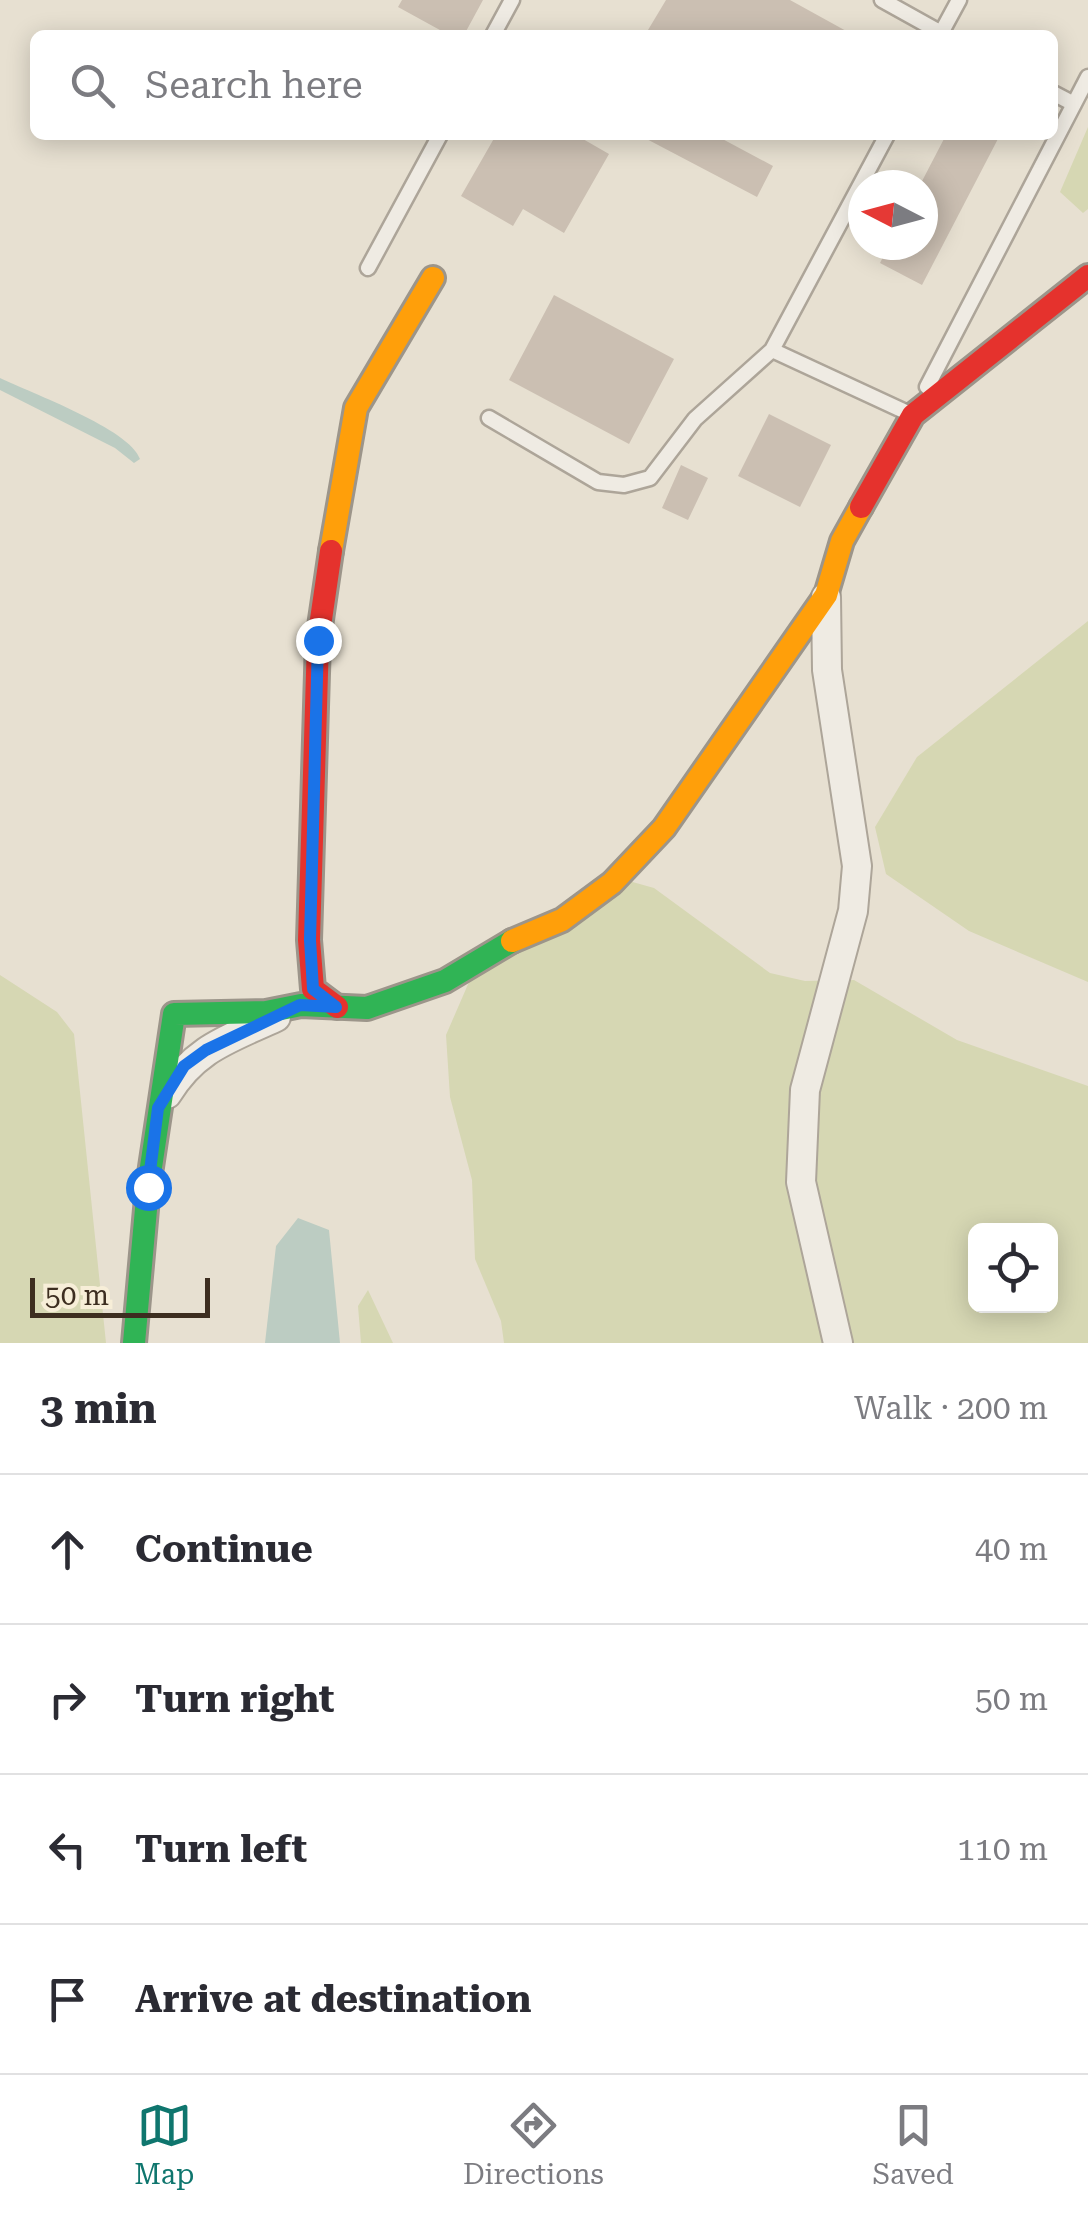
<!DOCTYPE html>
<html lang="en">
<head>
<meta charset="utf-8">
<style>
	:root { --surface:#fff; --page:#f2f2f3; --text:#2b2b33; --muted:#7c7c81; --line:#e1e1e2; --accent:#0f766e }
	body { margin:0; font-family:"Roboto Serif",serif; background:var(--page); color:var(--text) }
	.controls { position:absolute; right:30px; bottom:30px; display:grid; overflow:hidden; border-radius:15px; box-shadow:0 5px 25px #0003 }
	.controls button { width:90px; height:90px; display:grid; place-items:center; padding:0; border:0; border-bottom:2px solid var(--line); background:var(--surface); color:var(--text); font:50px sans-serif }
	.compass { position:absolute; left:848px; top:170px; width:90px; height:90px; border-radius:50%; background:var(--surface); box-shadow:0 5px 25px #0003; rotate:276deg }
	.scale { position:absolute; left:30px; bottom:25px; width:180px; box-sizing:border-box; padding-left:10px; border:5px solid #3d2e20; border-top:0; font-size:28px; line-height:35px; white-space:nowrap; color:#3d2e20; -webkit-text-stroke:8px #f7eed8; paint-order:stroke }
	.stop { position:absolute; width:30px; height:30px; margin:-22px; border:8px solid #1a73e8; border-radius:50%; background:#fff }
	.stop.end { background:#1a73e8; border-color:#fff; box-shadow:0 2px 10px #0008 }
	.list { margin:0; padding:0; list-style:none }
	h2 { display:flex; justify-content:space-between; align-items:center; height:130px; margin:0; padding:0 40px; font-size:42px }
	h2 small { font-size:32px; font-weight:400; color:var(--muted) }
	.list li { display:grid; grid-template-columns:65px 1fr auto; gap:30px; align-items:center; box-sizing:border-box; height:150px; padding:0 40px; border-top:2px solid var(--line) }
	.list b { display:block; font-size:38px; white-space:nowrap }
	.list em { font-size:32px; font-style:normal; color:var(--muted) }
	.icon { flex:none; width:55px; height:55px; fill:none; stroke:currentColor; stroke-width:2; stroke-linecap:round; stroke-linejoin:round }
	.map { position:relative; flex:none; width:1088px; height:1343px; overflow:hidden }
	.search { position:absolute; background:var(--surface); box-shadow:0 5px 25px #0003; left:30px; right:30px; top:30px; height:110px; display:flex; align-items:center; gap:25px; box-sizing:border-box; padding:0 35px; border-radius:15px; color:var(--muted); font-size:38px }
	.sheet { height:730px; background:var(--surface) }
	nav { display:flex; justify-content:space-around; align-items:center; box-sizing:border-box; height:140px; border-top:2px solid var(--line); background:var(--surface); font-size:28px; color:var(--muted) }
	nav a { display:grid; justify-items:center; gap:5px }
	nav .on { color:var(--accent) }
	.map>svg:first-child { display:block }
	.green { fill:#d6d7b3; fill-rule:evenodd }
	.water { fill:#bcccc2 }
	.building { fill:#cbbfb2 }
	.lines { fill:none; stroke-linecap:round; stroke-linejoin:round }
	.lane-casing { stroke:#ada599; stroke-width:19 }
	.street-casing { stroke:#ada599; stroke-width:32 }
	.fast-casing { stroke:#9c958a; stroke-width:28 }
	.slow-casing { stroke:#9c958a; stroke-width:28 }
	.jam-casing { stroke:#9c958a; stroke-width:28 }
	.lane { stroke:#efebe3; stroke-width:14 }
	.street { stroke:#efebe3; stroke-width:28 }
	.fast { stroke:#30b455; stroke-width:22 }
	.slow { stroke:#ff9f0a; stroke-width:22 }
	.jam { stroke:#e5322d; stroke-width:22 }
	.route { stroke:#1a73e8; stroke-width:12 }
</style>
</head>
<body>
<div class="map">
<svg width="1088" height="1343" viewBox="0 0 1088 1343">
	<rect width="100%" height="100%" fill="#e7e0d1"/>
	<path class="green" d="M1088 127V209L1083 213 1060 192Z
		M1088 621V982L969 931 886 874 875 827 917 757Z
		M629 881 654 888 770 973 805 981 854 980 957 1040 1088 1086V1343H504L501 1321 475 1259 472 1180 450 1097 446 1035 469 982ZM976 1230H1050V1306H976Z
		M0 975 57 1012 74 1034 106 1343H0Z
		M368 1290 393 1343H361L358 1306Z"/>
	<path class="water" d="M0 378C31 393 130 429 140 459L134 463 115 448 0 390Z
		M298 1218 329 1230 340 1343H265L276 1246Z"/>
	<path class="building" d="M402 0H483L464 35H449L398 7Z
		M666 0H790L848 32 645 35Z
		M496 135H576L609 154 564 233 523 209 513 226 461 196Z
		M639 135H715L773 166 757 197Z
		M946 135H1000L922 285 880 263 889 245H923L920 185Z
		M554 295 674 359 629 444 509 380Z
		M769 414 831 445 800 507 738 476Z
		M681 465 708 478 688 520 662 508Z"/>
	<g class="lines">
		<defs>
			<path id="lane" d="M882 0 945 35
				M493 35 512 0
				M940 35 959 0
				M1053 93 1074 104
				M368 268 440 135
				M772 350 908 413
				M927 387 1088 77
				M489 418 598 482 624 485 650 478 695 419 772 350 887 135"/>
			<path id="street" d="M826 597 827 670 857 866 853 911 805 1090 801 1182 838 1343
				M167 1094C195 1048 229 1039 276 1017"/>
			<path id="fast" d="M134 1343 148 1187 174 1014 266 1012 301 1005 367 1008 445 981 512 941"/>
			<path id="slow" d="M331 551 356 408 433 278
				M512 941 562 920 612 883 664 828 826 595 842 541 861 507"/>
			<path id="jam" d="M861 507 913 415 1088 276
				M331 551 318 640 309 940 313 989 337 1007"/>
		</defs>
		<use href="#lane" class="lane-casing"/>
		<use href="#street" class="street-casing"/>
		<use href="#fast" class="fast-casing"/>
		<use href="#slow" class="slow-casing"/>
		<use href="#jam" class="jam-casing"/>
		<use href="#lane" class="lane"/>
		<use href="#street" class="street"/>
		<use href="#fast" class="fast"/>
		<use href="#slow" class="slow"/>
		<use href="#jam" class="jam"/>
	</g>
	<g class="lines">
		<path class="route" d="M148 1187 158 1108 184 1066 206 1050 300 1005 336 1007 313 989 310 940 318 640"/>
	</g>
</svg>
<div class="controls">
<button><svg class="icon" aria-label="locate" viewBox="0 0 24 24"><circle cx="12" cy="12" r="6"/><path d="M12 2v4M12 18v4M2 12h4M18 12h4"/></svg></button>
</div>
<svg class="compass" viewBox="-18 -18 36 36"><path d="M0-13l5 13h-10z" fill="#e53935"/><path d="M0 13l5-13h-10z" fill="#7c7c81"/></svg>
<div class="scale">50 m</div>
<div class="stop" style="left:148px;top:1187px"></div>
<div class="stop end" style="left:318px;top:640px"></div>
<div class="search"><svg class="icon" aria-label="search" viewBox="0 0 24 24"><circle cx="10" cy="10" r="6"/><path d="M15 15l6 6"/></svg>Search here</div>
</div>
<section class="sheet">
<h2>3 min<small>Walk · 200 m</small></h2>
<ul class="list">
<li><svg class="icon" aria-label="ahead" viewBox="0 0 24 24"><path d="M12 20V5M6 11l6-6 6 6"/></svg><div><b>Continue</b></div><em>40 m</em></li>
<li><svg class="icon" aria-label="right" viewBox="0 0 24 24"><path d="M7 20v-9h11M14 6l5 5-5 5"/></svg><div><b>Turn right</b></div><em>50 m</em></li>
<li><svg class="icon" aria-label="left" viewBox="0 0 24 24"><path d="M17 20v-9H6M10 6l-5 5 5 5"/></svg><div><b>Turn left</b></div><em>110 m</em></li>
<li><svg class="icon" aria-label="arrive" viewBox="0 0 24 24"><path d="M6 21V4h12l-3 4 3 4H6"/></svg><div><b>Arrive at destination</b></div></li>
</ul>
</section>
<nav>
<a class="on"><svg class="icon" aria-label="map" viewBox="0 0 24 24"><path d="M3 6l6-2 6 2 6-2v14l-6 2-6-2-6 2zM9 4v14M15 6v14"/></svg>Map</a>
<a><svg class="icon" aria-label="directions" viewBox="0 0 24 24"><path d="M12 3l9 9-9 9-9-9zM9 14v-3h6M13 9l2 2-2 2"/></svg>Directions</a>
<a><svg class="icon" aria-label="saved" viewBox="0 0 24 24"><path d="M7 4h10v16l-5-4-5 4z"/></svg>Saved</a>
</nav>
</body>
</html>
